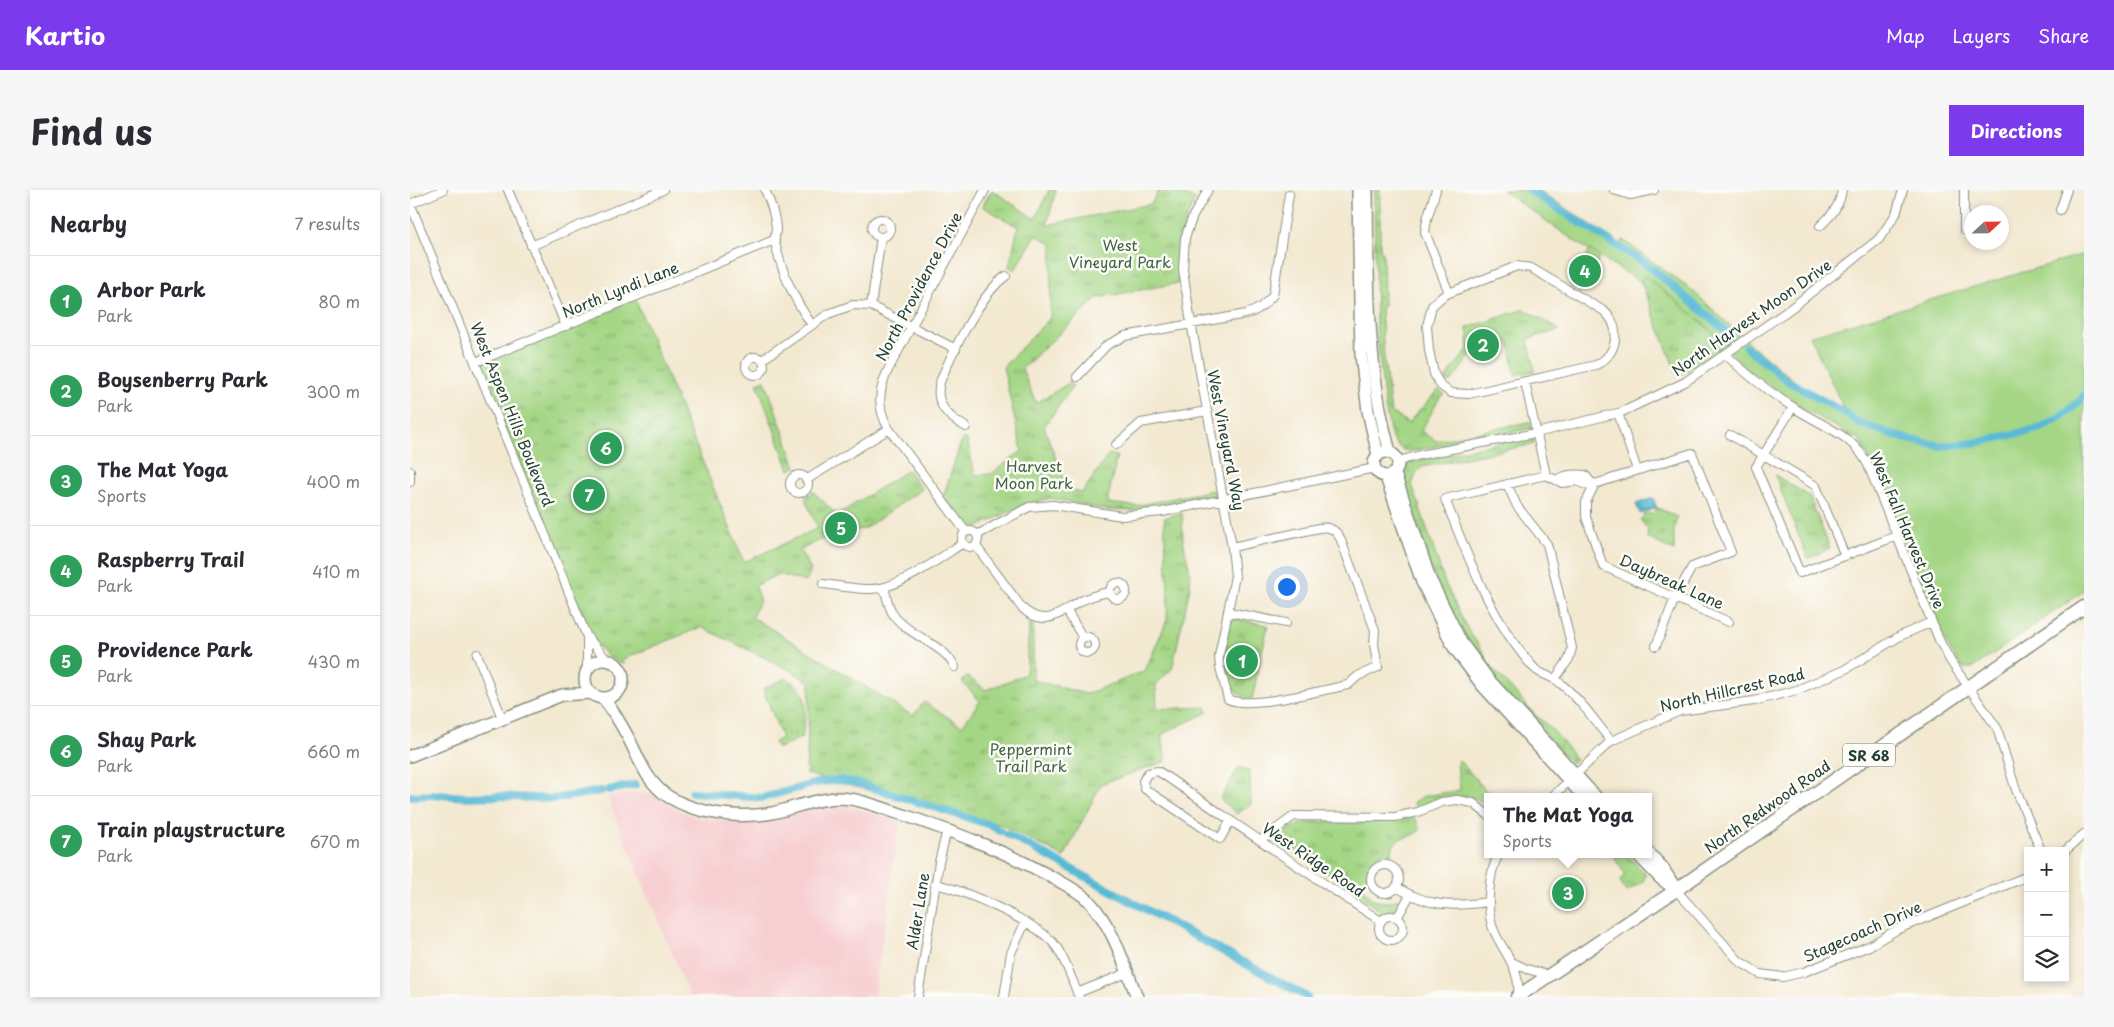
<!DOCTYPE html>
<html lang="en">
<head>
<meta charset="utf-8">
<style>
	:root { --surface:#fff; --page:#f7f7f7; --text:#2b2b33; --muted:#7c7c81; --line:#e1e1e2; --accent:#7c3aed }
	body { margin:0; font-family:"Playpen Sans",sans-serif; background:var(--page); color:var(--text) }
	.controls { position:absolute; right:15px; bottom:15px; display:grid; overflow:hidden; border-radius:0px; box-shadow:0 2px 8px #0003 }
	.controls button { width:45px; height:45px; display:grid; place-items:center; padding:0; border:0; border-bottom:1px solid var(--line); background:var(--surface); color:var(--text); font:25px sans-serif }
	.compass { position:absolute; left:1554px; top:15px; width:45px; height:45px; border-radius:50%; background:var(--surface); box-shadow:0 2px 8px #0003; rotate:68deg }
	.you { position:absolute; left:876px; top:396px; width:18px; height:18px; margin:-12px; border:4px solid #fff; border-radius:50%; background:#1a73e8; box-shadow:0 0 0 8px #1a73e833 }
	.badge { display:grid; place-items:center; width:32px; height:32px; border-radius:50%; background:var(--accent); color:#fff; font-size:16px; font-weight:700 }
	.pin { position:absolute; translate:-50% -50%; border:2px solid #fff; box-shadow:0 1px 5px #0006 }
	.popup { position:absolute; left:1074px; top:603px; width:168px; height:65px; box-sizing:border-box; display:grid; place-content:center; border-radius:0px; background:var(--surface); filter:drop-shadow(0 1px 4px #0005); font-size:16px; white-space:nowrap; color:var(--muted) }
	.popup b { font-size:19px; color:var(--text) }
	.popup::after { content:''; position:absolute; left:50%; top:100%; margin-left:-10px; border:10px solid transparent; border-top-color:var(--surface) }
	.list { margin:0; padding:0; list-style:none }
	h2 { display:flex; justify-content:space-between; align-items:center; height:65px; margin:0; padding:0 20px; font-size:21px }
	h2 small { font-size:16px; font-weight:400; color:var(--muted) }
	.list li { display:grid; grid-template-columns:32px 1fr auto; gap:15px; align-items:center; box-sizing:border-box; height:90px; padding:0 20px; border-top:1px solid var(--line) }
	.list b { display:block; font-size:19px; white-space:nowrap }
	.list p { margin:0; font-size:16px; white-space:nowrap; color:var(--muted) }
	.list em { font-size:16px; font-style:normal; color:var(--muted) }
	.icon { flex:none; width:28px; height:28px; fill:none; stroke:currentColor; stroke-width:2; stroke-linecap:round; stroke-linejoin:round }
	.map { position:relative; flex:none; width:1674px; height:807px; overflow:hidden; border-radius:0px }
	header { display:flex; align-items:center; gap:30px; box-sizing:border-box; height:70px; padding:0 25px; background:var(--accent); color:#fff }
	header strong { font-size:24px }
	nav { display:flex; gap:28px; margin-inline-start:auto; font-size:18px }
	.intro { display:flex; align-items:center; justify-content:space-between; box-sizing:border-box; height:120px; padding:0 30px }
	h1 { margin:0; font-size:35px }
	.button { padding:12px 22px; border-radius:0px; background:var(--accent); color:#fff; font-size:18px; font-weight:700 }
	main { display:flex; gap:30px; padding:0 30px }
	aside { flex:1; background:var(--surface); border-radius:0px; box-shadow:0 2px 8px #0003 }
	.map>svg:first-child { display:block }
	.built { fill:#f7cfd2 }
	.grass { fill:#a4d685; stroke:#628a5c }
	.park { fill:url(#park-tufts); stroke:#628a5c }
	.water { fill:url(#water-waves); stroke:#3b7c84 }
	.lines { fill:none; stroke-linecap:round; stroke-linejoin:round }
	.canal { stroke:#57bad5; stroke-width:8 }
	.street-casing { stroke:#899282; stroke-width:10 }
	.secondary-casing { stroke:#899282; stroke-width:14 }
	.primary-casing { stroke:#899282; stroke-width:15 }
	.street { stroke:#fff; stroke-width:8 }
	.secondary { stroke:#fff; stroke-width:11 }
	.primary { stroke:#fff; stroke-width:12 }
	.labels { text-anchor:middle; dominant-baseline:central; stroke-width:5; stroke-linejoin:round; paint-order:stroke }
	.shield { fill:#fdfcf7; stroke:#62766e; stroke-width:1 }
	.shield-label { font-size:14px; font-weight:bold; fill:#1f3d34 }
	.park-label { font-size:15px; fill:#406348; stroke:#fdfcf7 }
	.street-label { font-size:15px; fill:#1f3d34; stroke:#fdfcf7 }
</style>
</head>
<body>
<header>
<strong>Kartio</strong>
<nav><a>Map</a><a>Layers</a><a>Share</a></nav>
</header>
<div class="intro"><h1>Find us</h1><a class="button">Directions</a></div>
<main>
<aside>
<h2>Nearby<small>7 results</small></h2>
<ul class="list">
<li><span class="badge" style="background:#2e9e5b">1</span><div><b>Arbor Park</b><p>Park</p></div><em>80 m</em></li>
<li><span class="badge" style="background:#2e9e5b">2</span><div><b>Boysenberry Park</b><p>Park</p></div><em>300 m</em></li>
<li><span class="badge" style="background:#2e9e5b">3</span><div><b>The Mat Yoga</b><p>Sports</p></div><em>400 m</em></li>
<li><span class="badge" style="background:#2e9e5b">4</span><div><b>Raspberry Trail</b><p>Park</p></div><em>410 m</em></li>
<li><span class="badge" style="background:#2e9e5b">5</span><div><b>Providence Park</b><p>Park</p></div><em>430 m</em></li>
<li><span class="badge" style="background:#2e9e5b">6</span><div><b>Shay Park</b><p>Park</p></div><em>660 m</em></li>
<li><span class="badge" style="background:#2e9e5b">7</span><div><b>Train playstructure</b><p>Park</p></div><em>670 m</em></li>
</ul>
</aside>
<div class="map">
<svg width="1674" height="807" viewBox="0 0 1674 807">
	<defs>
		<pattern id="park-tufts" width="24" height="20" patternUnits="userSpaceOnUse" patternTransform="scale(1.25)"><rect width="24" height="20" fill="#a4d685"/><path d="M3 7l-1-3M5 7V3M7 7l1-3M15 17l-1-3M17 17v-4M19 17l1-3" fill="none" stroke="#85af6e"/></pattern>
		<pattern id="water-waves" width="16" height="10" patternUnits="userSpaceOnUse" patternTransform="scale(1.25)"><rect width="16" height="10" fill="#57bad5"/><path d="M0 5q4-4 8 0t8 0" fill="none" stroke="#4798ae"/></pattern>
	</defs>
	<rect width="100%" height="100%" fill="#fdfcf7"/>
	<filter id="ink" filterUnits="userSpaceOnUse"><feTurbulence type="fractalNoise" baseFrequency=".02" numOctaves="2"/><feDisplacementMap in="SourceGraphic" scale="10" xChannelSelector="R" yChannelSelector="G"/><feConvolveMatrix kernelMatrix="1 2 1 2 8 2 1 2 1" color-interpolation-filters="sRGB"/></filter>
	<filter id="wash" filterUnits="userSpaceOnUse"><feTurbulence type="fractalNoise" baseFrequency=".0096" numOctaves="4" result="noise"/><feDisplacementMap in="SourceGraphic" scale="20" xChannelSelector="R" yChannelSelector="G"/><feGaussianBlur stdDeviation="1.12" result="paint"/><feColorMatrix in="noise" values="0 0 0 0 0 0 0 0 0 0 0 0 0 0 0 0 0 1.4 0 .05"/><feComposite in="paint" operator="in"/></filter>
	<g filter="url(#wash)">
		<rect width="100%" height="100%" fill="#f3e8d0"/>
		<path class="built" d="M225 603 243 604 267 619 285 627 300 629 340 632 360 629 412 616 426 615 439 616 490 632 464 807H280L197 607Z"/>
		<path class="grass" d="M1092 0H1128L1211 54 1213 50 1284 102 1343 157 1375 183 1389 194 1434 219 1400 146 1674 64V401L1563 478H1552L1535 451 1459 269 1449 248 1443 247 1396 220 1335 178 1298 137 1235 86 1231 92 1166 52Z"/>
		<path class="park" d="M582 0 625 29 639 0H646L637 35 741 14 749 0H765L785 10C771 37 766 63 769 93L687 108 612 179 626 213 659 193 663 196 634 237 657 298 672 303 699 264 707 266 697 313 725 316 808 299 806 305 730 321 696 320 641 308 613 315 568 337C551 336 543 318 534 305L552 249H557L565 285 581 284 612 261 593 177 640 128 642 54 626 45 605 80 599 77 608 37 572 16Z
			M964 0H970V59L973 63 974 115 971 119 974 168 981 222 998 233 1028 200 1034 204 1029 209 1011 241 1026 251 1119 232 1122 238 1002 261 992 260 982 249 975 217 966 137Z
			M1180 60 1190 67 1170 102 1160 95Z
			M1235 86 1287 128 1315 155 1268 187 1231 92Z
			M225 108 334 372 408 338 395 309 403 301 427 325 498 280 512 299 454 339 428 342 390 360 401 380 396 392 368 384 345 396 350 411 342 427 503 526 514 512 552 536 570 511 552 492 557 486 576 500 616 484 619 434 623 435V490L676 504 735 481 757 430 758 400 754 328 772 323 773 350 780 382V397L762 479 746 495 747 519 796 517 798 522 752 544 756 571 691 594 654 667 592 635 396 584 400 492 376 478 291 437 211 470 214 474C197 472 183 450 176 436L73 184 74 169Z
			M1114 119 1150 140 1118 149 1125 181 1105 185 1099 152 1064 161 1040 193 1035 189 1059 158 1057 138Z
			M355 190 386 277 379 280 347 193Z
			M1118 246 1123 248 1124 254 1012 277 1007 282 1002 294 1035 393 1058 440 1073 461 1078 473 1127 527C1143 537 1155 555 1166 570L1162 574C1126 535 1082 495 1054 450 1024 401 1009 342 992 286L998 273Z
			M1365 285 1399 306 1420 358 1398 369Z
			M1248 318 1267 327 1264 340V361L1237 348 1238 340 1230 329 1233 328 1234 324H1242Z
			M825 429 858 435 842 509C832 507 828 504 823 496 809 474 815 454 821 431Z
			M376 488C402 501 396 523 392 547L367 559 364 552 372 548 353 499Z
			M1049 570 1082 607H1078V615C1051 599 1034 606 1007 618L1003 612 1014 606 1050 600 1047 574Z
			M829 577 840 582 841 614 827 624 810 609Z
			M1004 628 1006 630 1010 640C997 652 986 641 981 664L966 666 968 675 952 696C961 711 971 716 988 709L989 712 987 720 974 724 936 695 931 702 928 699 931 692 868 648C887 625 926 633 952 633L953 631Z
			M1202 664H1217L1236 685 1232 693 1216 702 1210 691 1215 684Z"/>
		<path class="water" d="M1243 308 1247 318 1230 324 1226 314Z"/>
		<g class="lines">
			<path class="canal" d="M1119 0 1236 74 1321 145
				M1336 157 1378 191 1433 222 1451 234 1493 248 1530 256 1565 253 1631 238 1650 227 1669 212 1674 205
				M199 600 225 595
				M282 602 352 608 410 592 430 590 451 594 580 635 590 641
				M0 606 28 605 59 607 88 606 142 609 191 601
				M597 644 897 807"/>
		</g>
	</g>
	<g filter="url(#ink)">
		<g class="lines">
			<defs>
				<path id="street" d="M98 0 156 136
					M355 0C360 12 365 24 366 38 366 43 364 48 365 53 372 83 385 111 402 135
					M798 0 783 26 775 48 773 79 780 127 822 357 825 386 809 466 810 477 818 509C839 520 912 500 938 495L948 486 968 477 964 455 965 440 930 348C925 339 919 336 909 338L822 357
					M1026 0 1017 29 1015 42 1039 103
					M1204 0 1220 5 1244 0
					M0 13 177 447 198 471
					M0 14 33 0
					M1650 20 1657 0
					M462 38a9 9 0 1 1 18 0a9 9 0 1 1-18 0Z
					M1410 36C1421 26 1430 16 1432 0
					M1554 40V0
					M121 56 253 0
					M1107 76 1121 78 1194 121C1212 137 1208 164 1186 175L1059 204 1041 203 1031 196 1024 184 1019 160 1017 136 1022 116 1033 106 1039 103Z
					M461 116 471 47
					M1315 164C1337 185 1360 203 1386 219 1412 236 1444 245 1458 275L1530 452 1541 472 1587 538 1605 597 1631 661
					M336 176a9 9 0 1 1 18 0a9 9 0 1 1-18 0Z
					M352 170 418 124 443 115 461 116 546 159
					M66 172 364 50
					M667 187 697 155 715 146 836 124C848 121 855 114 863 105L879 4
					M1115 192 1136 285
					M1383 217 1346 277 1390 383 1484 347
					M1208 223 1227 280
					M556 237C538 227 524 214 530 192 541 164 572 102 596 86
					M1320 245 1406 296 1435 366
					M706 255 731 233 797 221
					M989 271 1010 265 1126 243 1212 222 1275 192 1380 119 1469 49 1486 24 1493 0
					M0 281V292
					M1136 285 1035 309C1058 367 1081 431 1124 478 1130 485 1143 486 1150 493 1170 509 1185 531 1201 551
					M1136 285 1152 293 1167 291 1176 295 1181 292 1175 285C1166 284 1156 284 1148 289
					M380 294a9 9 0 1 1 18 0a9 9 0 1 1-18 0Z
					M396 290 479 239
					M1181 292 1185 294 1282 263 1321 362 1282 377 1265 408 1246 456
					M1097 294 1107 316 1137 354 1162 458 1159 469 1145 489
					M1185 294 1176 312V327L1193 376 1319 432
					M552 349a8 8 0 1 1 16 0a8 8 0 1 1-16 0Z
					M556 342 479 239C467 219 468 201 478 180L575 0
					M567 345 619 317 643 315 712 326 752 322 965 278
					M566 356 612 418C636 440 652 421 673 410 682 406 690 403 700 402
					M700 401a8 8 0 1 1 16 0a8 8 0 1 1-16 0Z
					M413 394C430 396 459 402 475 397 502 389 530 368 553 353
					M474 397C477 407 478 419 485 427 501 447 535 455 545 477
					M657 421 673 448
					M819 422 876 433
					M669 455a8 8 0 1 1 16 0a8 8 0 1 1-16 0Z
					M177 449V480
					M67 464 92 528
					M1142 607 1201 551 1270 521 1344 511 1387 500 1434 480 1490 446 1519 433
					M821 630 810 649 735 599 733 591 738 583 748 581C822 631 896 683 971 731
					M851 650 884 626 985 627 1008 622 1032 612 1047 610 1063 613 1078 625
					M1655 661 1674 644
					M1089 664C1078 683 1075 723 1085 743 1095 764 1111 780 1108 806
					M961 689a14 14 0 1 1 28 0a14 14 0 1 1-28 0Z
					M525 694C554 700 627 732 645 755 656 770 662 790 669 807
					M986 697C1020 717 1040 717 1078 712
					M1266 700 1329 771 1350 784 1373 787 1394 782 1459 756 1488 739 1618 686
					M969 738a12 12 0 1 1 24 0a12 12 0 1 1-24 0Z
					M987 728 1000 705
					M1102 772 1117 779 1138 785
					M667 803 717 783
					M508 807 529 672 537 640
					M594 807 601 763 615 733"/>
				<path id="secondary" d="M948 0 951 165 958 221 968 265
					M957 0C958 88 956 177 980 262
					M964 274a12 12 0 1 1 24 0a12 12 0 1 1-24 0Z
					M985 284 1020 389 1051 452 1079 490 1186 607
					M976 287 1012 392 1043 456 1072 495 1174 607
					M175 489a19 19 0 1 1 38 0a19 19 0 1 1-38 0Z
					M193 508C203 520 211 534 219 549 230 571 237 593 259 607 287 624 329 629 362 623 384 618 405 609 428 608 450 608 473 619 494 625 543 642 590 659 636 684 650 692 666 699 678 710 703 736 714 774 727 807
					M0 566 152 505 181 503
					M1238 662 1252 677 1264 696
					M1227 664 1250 688 1266 700"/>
				<path id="primary" d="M1107 807 1266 700 1674 417"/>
			</defs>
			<use href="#street" class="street-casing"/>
			<use href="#secondary" class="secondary-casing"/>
			<use href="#primary" class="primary-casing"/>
			<use href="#street" class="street"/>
			<use href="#secondary" class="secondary"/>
			<use href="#primary" class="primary"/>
		</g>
	</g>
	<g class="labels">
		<rect class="shield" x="1433" y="553.5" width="52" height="23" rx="4"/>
		<g class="shield-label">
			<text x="1459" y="565">SR 68</text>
		</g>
		<g class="park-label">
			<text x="710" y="54">West<tspan x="710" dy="17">Vineyard Park</tspan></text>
			<text x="624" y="275">Harvest<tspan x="624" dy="17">Moon Park</tspan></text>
			<text x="621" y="558">Peppermint<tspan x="621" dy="17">Trail Park</tspan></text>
		</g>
		<g class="street-label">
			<text transform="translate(508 96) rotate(-62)">North Providence Drive</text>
			<text transform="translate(210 99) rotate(-22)">North Lyndi Lane</text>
			<text transform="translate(1341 127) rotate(-35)">North Harvest Moon Drive</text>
			<text transform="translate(103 224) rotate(68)">West Aspen Hills Boulevard</text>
			<text transform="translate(817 250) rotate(79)">West Vineyard Way</text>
			<text transform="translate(1498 340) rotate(67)">West Fall Harvest Drive</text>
			<text transform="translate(1262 391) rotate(24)">Daybreak Lane</text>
			<text transform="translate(1322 499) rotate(-13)">North Hillcrest Road</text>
			<text transform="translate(1357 616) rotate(-35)">North Redwood Road</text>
			<text transform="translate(904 669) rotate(34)">West Ridge Road</text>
			<text transform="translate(507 721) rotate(-81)">Alder Lane</text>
			<text transform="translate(1452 741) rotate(-24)">Stagecoach Drive</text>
		</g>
	</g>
</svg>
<div class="controls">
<button>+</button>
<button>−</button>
<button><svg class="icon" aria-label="layers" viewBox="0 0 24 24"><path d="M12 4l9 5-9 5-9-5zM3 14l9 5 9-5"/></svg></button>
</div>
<svg class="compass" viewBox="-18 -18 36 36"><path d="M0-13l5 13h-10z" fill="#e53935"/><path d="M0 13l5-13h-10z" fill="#7c7c81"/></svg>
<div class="you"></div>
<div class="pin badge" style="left:832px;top:471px;background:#2e9e5b">1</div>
<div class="pin badge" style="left:1073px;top:155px;background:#2e9e5b">2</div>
<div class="pin badge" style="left:1158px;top:703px;background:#2e9e5b">3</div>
<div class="popup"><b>The Mat Yoga</b>Sports</div>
<div class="pin badge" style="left:1175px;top:81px;background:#2e9e5b">4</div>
<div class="pin badge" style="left:431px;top:338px;background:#2e9e5b">5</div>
<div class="pin badge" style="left:196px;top:258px;background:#2e9e5b">6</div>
<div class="pin badge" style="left:179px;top:305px;background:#2e9e5b">7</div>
</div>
</main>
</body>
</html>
